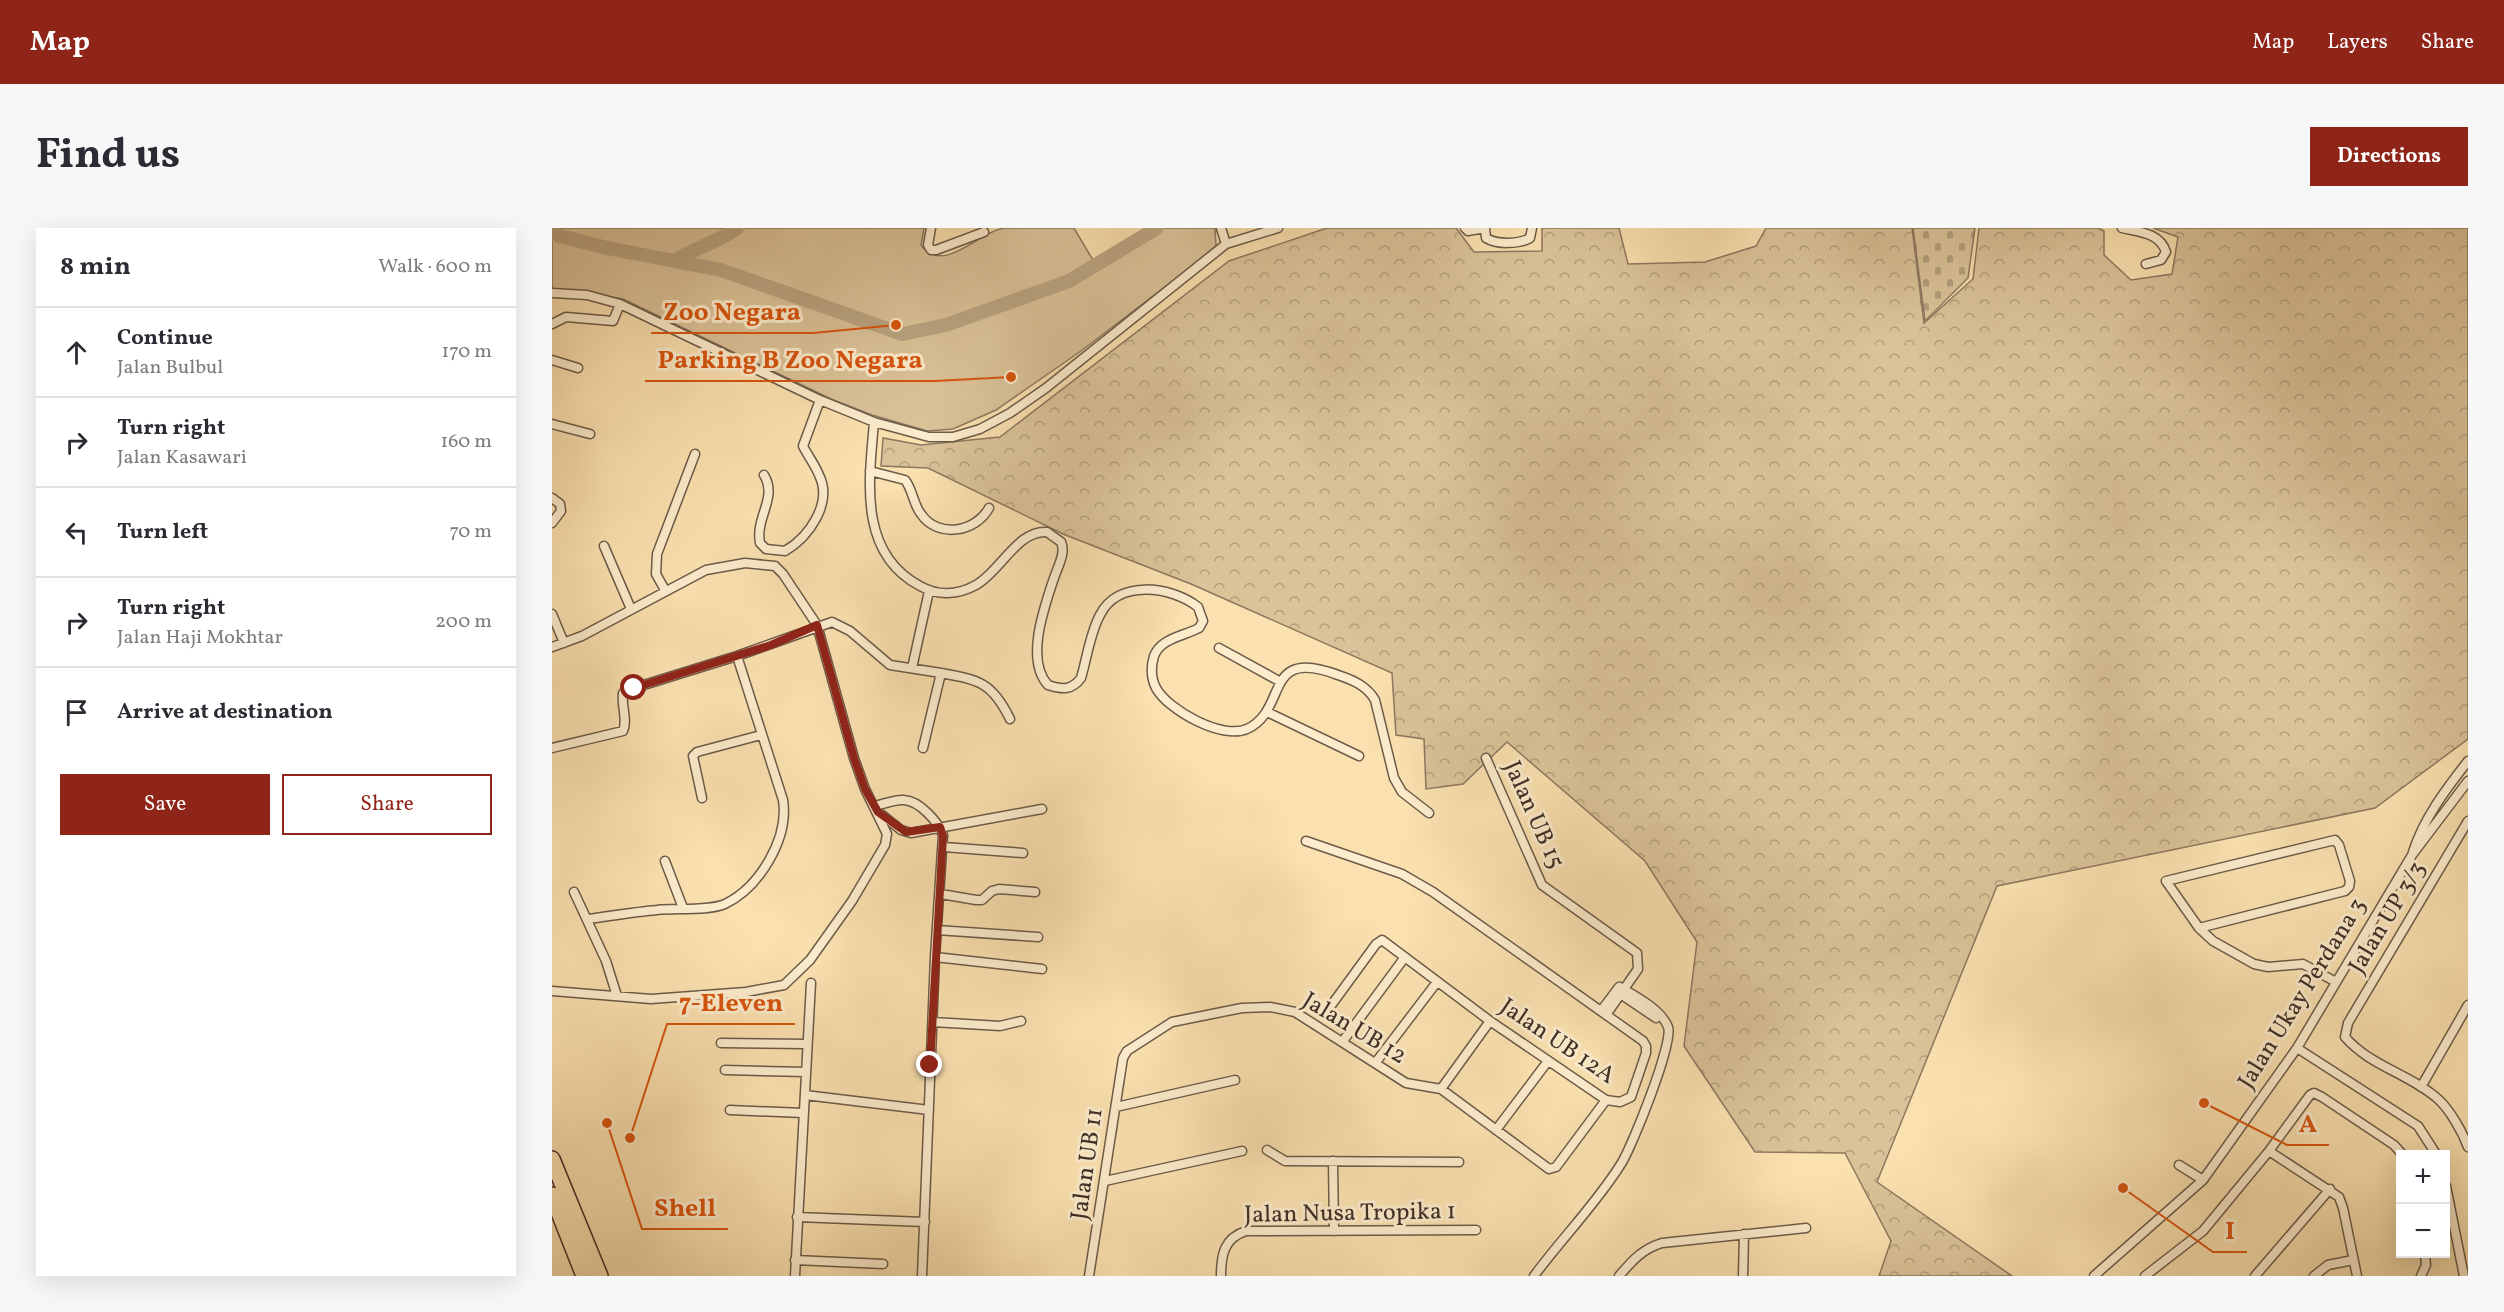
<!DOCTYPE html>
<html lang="en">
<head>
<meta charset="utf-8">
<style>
	:root { --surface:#fff; --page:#f7f7f7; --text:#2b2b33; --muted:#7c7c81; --line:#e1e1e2; --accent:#8f2418 }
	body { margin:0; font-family:Vollkorn,serif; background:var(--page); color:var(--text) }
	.controls { position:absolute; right:18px; bottom:18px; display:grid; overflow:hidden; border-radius:0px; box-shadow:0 6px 24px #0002 }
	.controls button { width:54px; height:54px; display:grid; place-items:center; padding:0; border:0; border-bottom:2px solid var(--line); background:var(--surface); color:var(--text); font:30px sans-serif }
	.stop { position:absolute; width:18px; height:18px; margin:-14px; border:4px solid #8f2418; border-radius:50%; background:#fff }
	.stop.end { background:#8f2418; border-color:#fff; box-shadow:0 2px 6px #0008 }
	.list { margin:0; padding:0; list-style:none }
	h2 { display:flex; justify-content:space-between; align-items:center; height:78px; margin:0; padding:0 24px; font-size:26px }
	h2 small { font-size:20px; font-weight:400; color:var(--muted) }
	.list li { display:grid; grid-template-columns:39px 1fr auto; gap:18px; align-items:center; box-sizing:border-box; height:90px; padding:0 24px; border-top:2px solid var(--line) }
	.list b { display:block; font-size:22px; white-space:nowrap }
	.list p { margin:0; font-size:20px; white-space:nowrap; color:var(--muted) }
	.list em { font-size:20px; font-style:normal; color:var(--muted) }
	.actions { display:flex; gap:12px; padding:18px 24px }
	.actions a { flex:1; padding:14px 0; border:2px solid var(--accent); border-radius:0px; text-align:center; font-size:21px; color:var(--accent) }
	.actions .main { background:var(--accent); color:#fff }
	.icon { flex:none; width:33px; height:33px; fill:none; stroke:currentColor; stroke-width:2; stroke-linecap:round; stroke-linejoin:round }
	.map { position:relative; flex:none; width:1916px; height:1048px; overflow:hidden; border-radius:0px }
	header { display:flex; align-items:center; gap:36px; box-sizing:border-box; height:84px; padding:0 30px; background:var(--accent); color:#fff }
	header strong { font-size:28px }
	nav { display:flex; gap:33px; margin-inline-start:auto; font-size:21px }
	.intro { display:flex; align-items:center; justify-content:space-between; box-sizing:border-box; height:144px; padding:0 36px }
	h1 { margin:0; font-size:42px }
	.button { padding:15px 27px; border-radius:0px; background:var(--accent); color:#fff; font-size:21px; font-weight:700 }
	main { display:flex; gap:36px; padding:0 36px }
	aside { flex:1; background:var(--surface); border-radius:0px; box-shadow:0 6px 24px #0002 }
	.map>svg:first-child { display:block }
	.green { fill:#dbc399; stroke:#8c7860; stroke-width:1.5 }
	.forest { fill:url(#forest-crowns); stroke:#8c7860; stroke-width:1.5 }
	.cemetery { fill:url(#cemetery-stones); stroke:#8c7860; stroke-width:1.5 }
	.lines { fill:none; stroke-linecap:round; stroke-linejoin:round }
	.river { stroke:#baa481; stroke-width:14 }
	.street-casing { stroke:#6c5b49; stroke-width:11 }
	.highway-casing { stroke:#3d2e27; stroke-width:18 }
	.street { stroke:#fceccc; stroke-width:8 }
	.highway { stroke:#fbe1b0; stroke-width:15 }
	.route { stroke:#8f2418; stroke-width:8 }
	.labels { text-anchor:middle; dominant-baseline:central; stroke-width:6; stroke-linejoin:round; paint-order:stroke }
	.street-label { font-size:24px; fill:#3d2e27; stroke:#fceccc }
	.leader { fill:none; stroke:#d7550f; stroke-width:2 }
	.callout-dot { fill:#d7550f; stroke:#fceccc; stroke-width:2 }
	.callout-label { font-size:26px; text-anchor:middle; font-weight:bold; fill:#d7550f; stroke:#fceccc; stroke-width:6; stroke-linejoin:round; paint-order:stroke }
</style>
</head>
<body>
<header>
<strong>Map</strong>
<nav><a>Map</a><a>Layers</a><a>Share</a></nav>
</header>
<div class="intro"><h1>Find us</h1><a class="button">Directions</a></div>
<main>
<aside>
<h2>8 min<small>Walk · 600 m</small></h2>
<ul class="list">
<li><svg class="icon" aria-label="ahead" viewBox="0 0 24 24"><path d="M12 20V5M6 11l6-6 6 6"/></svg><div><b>Continue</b><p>Jalan Bulbul</p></div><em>170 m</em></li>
<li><svg class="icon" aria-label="right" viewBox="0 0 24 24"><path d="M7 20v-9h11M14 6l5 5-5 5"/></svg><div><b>Turn right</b><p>Jalan Kasawari</p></div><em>160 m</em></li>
<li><svg class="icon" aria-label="left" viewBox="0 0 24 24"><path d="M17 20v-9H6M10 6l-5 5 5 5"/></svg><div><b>Turn left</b></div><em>70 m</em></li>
<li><svg class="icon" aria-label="right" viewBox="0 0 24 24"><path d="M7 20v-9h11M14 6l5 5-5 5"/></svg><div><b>Turn right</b><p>Jalan Haji Mokhtar</p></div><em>200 m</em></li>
<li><svg class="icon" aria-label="arrive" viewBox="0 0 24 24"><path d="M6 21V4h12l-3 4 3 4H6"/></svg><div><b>Arrive at destination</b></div></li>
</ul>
<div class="actions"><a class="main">Save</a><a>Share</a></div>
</aside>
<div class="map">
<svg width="1916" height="1048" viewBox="0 0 1916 1048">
	<defs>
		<pattern id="forest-crowns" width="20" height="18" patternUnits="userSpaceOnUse" patternTransform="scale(1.5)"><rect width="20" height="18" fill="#dbc399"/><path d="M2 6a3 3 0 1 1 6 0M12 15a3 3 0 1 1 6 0" fill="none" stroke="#b39f7d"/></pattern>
		<pattern id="cemetery-stones" width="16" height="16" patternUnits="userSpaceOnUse" patternTransform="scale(1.5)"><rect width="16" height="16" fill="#dbc399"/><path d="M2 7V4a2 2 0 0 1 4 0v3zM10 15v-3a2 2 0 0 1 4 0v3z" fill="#b39f7d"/></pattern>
	</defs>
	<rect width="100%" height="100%" fill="#fbe1b0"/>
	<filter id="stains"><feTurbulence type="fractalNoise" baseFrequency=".00333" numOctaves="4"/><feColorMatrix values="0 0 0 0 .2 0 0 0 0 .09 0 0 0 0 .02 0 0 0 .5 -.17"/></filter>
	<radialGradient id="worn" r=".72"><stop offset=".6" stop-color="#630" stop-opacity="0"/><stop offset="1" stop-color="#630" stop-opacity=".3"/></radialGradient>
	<path class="green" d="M0 0H372L369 17C392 48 427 3 452 0 475 0 499 0 522 0L545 39 603 0H663L664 17 660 23 529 123 444 182 401 201 375 203 320 187 279 171 71 71 30 64H0Z"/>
	<path class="forest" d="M775 0H904L922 24 990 23V0H1067L1076 36 1153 34 1204 18 1214 0H1360L1372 95 1421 51 1427 0H1546L1552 3V27L1579 52 1620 46 1626 9 1601 0H1916V511L1823 580 1445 658 1325 954 1460 1048H1327L1339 1013 1293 925 1203 924 1132 818 1145 714 1093 633 955 514 911 556 874 561 872 511 844 507 840 445 639 356 511 306 376 240 329 238 331 210 369 217 448 209 677 33Z"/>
	<path class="cemetery" d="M1361 0H1423L1416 50 1373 93Z"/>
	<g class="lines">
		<path class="river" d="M0 6 55 20 169 42 350 106 394 97 517 53 605 0
			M123 33C143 19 166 15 185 0"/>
		<defs>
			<path id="street" d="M379 0 376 17 379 22H384L432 4
				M669 0 674 16
				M913 0 916 3 933 0 934 10C945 17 968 16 978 10L980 0
				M1570 0C1588 4 1608 5 1614 24L1609 32 1594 36
				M0 65 35 67 68 76 268 172 322 194 377 209H401L428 201 458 185 494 160 674 16 726 0
				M0 96 14 89 61 93 68 76
				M0 132 26 140
				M322 194C317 253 306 325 368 358 386 368 406 367 424 357 449 343 465 302 495 304L509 314C514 325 506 338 502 350 492 380 473 432 496 457 511 462 520 462 529 450 535 430 538 405 548 387 566 351 619 358 646 379L651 393 647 400C632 408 609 410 602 428 599 438 599 450 604 460 616 482 670 512 695 501 737 482 710 418 786 447 801 452 815 458 823 472L842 550 850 564 877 585
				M0 196 38 206
				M318 243 353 252C361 262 361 276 369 286 386 311 424 304 437 280
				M212 247C226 270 203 289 208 315L214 321 233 323C257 309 281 275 267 247 263 237 256 228 251 218L268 172
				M0 270 8 276 9 283 0 295
				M52 318 79 381
				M113 362 104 346 105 326 143 226
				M0 386 12 415
				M0 419 30 408 154 342 193 335 223 338 231 346 265 397 302 530 313 561 335 606 333 617 300 673 258 732 232 757 194 764 99 771 0 763
				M667 420 727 453
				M360 440 377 363
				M389 445C427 452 440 454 458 491
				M715 484 807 528
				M0 520 71 503C76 492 69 478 71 465L82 460 185 428 280 394 298 403 338 437 389 445 371 520
				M934 530 990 657 1085 725 1086 741 1054 787
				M150 570 141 528 145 524 209 507
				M323 578C332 576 343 571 352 572 368 573 386 594 391 607L383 729 370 1048
				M329 586 349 602 359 605 490 581
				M1916 593 1796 795 1793 809C1818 838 1858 846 1886 871 1898 882 1910 903 1916 919
				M754 613 850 646 881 664 1091 813 1094 818V825L1079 869 1068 874 1054 872 938 793 830 712 824 716 778 779
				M392 619 471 625
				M1861 624C1872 590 1894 561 1916 533
				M113 633 131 680
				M22 664 54 733 65 768
				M389 666 424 672H430L440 663 447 661 483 664
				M36 691C59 688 82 684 105 682 123 680 158 683 173 676 208 659 237 610 231 572L185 428
				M1647 700 1793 663 1797 659 1798 653 1787 617 1783 612 1614 653 1647 700 1661 713 1702 736 1716 739 1751 736 1784 754
				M385 702 486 709
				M383 729 490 741
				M1064 763 1104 790
				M1049 783 1067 759
				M381 794 448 798 469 793
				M791 813 853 729
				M169 815 255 816
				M1745 820 1866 898 1884 926
				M824 834 885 754
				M173 842 254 844
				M1869 859 1916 777
				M889 861 938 793
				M253 867 377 882
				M564 879 683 852
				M178 882 251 885
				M944 902 996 833
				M715 922 733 933 907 934
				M1717 923 1787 969 1791 980 1805 1048
				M781 933 782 1003
				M1627 937 1651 952
				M553 953 690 923
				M1894 958 1912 1048
				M245 989 373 994
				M243 1032 331 1036
				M243 1048 259 755
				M537 1048 571 830 575 823 620 794 690 780 718 779 743 784 854 855 889 861 997 941 1004 939 1054 872
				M669 1048C669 1027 672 1010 694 1003L924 1002
				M982 1048C1010 1010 1044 976 1069 936 1080 919 1122 814 1116 799 1109 781 1083 768 1068 759
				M1067 1048C1080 1033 1090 1021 1110 1015L1254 1000
				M1191 1048 1192 1006
				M1542 1048 1651 952 1745 820 1860 627 1916 553
				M1593 1048 1651 1003 1717 923 1758 867 1762 865 1770 869 1842 917 1850 926
				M1703 1048 1778 961
				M1762 1048 1776 1037 1801 1032
				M1869 1048 1874 1037 1873 1026"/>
			<path id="highway" d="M0 931 48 1048
				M0 967 32 1048"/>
		</defs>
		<use href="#street" class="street-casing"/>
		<use href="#highway" class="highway-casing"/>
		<use href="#street" class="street"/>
		<use href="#highway" class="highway"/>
	</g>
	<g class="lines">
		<path class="route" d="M82 460 219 417 265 397 302 530 313 561 326 584 354 604 388 599 391 608 378 837"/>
	</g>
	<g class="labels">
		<g class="street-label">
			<text transform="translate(981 587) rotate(66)">Jalan UB 15</text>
			<text transform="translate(1836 690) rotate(-59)">Jalan UP 3/3</text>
			<text transform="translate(1751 766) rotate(-58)">Jalan Ukay Perdana 3</text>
			<text transform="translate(802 801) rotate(31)">Jalan UB 12</text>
			<text transform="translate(1005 814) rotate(34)">Jalan UB 12A</text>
			<text transform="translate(536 936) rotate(-82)">Jalan UB 11</text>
			<text transform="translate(798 986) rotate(-1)">Jalan Nusa Tropika 1</text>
		</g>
	</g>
	<path class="leader" d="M344 97L261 105H99M459 149L383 153H93M78 910L115 796H243M1652 875L1735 917H1777M55 895L90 1001H176M1571 960L1661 1024H1695"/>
	<g class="callout-dot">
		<circle cx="344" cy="97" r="6"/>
		<circle cx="459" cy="149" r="6"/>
		<circle cx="78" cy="910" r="6"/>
		<circle cx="1652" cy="875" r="6"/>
		<circle cx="55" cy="895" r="6"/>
		<circle cx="1571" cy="960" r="6"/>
	</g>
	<g class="callout-label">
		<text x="180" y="92">Zoo Negara</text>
		<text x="238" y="140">Parking B Zoo Negara</text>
		<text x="179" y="783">7-Eleven</text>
		<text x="1756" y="904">A</text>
		<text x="133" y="988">Shell</text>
		<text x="1678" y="1011">I</text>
	</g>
	<rect width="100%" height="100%" filter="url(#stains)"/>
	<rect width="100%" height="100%" fill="url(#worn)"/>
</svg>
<div class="controls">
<button>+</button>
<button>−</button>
</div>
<div class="stop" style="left:82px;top:460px"></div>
<div class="stop end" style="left:378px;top:837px"></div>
</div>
</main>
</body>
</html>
